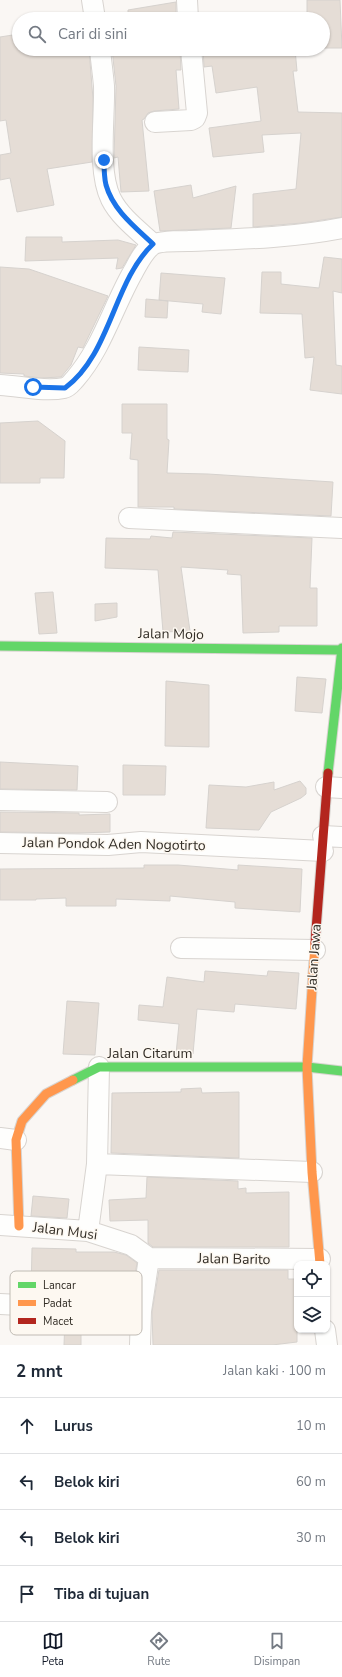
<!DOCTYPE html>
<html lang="id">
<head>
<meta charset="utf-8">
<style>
	:root { --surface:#fff; --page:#f2f2f3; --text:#1f2937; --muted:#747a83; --line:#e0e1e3; --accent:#111827 }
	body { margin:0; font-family:"Nunito Sans",sans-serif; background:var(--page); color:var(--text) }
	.controls { position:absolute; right:12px; bottom:12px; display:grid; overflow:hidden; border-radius:8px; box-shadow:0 1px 3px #0004 }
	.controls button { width:36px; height:36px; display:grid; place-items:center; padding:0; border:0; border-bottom:1px solid var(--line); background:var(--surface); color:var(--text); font:20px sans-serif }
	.stop { position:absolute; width:12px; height:12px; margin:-9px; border:3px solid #1a73e8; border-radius:50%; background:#fff }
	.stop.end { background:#1a73e8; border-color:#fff; box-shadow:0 1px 4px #0008 }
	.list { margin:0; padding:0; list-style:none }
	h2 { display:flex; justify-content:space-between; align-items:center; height:52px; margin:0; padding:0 16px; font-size:17px }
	h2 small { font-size:13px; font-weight:400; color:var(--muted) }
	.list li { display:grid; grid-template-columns:26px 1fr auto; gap:12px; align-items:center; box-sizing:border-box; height:56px; padding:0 16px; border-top:1px solid var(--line) }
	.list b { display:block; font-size:15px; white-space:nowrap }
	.list em { font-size:13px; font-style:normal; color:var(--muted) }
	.icon { flex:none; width:22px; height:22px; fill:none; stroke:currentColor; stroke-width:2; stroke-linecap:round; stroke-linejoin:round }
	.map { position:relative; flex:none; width:342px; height:1345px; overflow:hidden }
	.search { position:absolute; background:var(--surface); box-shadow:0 1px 3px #0004; left:12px; right:12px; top:12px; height:44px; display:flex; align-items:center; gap:10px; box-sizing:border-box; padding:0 14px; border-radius:22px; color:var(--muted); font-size:15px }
	.sheet { height:276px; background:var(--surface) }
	nav { display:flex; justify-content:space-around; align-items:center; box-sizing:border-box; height:56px; border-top:1px solid var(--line); background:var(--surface); font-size:11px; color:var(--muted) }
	nav a { display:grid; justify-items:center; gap:2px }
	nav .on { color:var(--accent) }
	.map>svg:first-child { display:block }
	.building { fill:#e5ddd6; stroke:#d6d2ce }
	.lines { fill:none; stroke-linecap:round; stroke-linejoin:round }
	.street-casing { stroke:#d8d4d0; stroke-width:22 }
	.fast-casing { stroke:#d8d4d0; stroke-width:11 }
	.slow-casing { stroke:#d8d4d0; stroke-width:11 }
	.jam-casing { stroke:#d8d4d0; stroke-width:11 }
	.street { stroke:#fefefd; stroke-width:20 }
	.fast { stroke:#63d668; stroke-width:9 }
	.slow { stroke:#ff974d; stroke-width:9 }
	.jam { stroke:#b3261e; stroke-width:9 }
	.route { stroke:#1a73e8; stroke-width:5 }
	.labels { text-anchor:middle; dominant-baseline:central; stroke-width:3; stroke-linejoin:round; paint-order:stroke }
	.street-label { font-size:14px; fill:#322d26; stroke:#fdf8f1 }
	.key { fill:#fdf8f1; stroke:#c0bbb4; stroke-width:1 }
	.key-label { font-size:11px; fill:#322d26 }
</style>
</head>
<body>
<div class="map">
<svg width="342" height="1345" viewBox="0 0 342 1345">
	<rect width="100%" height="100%" fill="#faf7f4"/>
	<path class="building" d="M307 0H340L342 48H323V19H307Z
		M176 2V19H128V10Z
		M19 34V49H89L93 99 92 162 47 169 54 205 17 212 10 178 0 180V155L11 153 6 120 0 121V37Z
		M112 49H180L181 70H176L179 109 154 111 148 113 144 119 142 120 149 191 121 192 118 157 114 158 116 86Z
		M203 49H295L297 71H293L298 112 342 113V217L302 223 253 227V194L296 189 301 133 262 135 264 152 213 157 209 128 261 121 257 87 216 93 212 66 204 67Z
		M191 185 193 198 236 186 231 228 160 231 154 191Z
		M26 237H62V242L118 240 136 245 122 268 116 269 118 258 25 261Z
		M324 257 342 259V293L333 291 336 365 342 366V394L310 390 314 357 305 358 302 314 260 313 262 272H281V284L319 288Z
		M0 267 29 269 108 296 83 348 78 347 71 365 61 377 41 378 24 376V374L0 373Z
		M161 273 225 278 221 314 202 312 203 304 159 300Z
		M146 299 168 301 167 318 145 317Z
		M139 347 189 350 188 372 138 370Z
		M122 404H167V439L169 440 167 473 208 474 333 482 331 516 174 509V507H138V460L130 459 132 433H122Z
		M38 421 65 441 64 478H40V483H0V423Z
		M173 532 312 538 310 588H317V626H279V632L243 633 241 575 227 574 228 570 181 567 190 631 163 632 158 570 105 568 106 538 150 539 151 536 172 538Z
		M53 592 57 633 39 634 35 593Z
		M117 603V617L95 621V604Z
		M297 677 326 679 322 713 295 711Z
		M166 681 209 685V747L165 746Z
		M0 762 78 766 77 790 0 789Z
		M123 765 166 766 165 795H123Z
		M300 781 306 788V794L301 798 271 812 259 830 206 828 209 785 246 787 274 782V790Z
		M0 812 79 813V815L110 814V832L78 833 0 832Z
		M144 865H178L238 870V865L302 869 300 912 235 908V902L170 896V901L116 899V906H66V898L36 899V900H0V869L144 868Z
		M205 971 267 976 268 971 299 973 296 1009 235 1004 234 1012 197 1009 193 1054H176L179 1024 138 1020 139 1005 163 1007 167 977 204 982Z
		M67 1001 99 1003 95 1055 63 1054Z
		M201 1088 202 1093 239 1092V1158L111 1153 112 1093 181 1092V1089Z
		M147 1177 238 1181V1189L246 1188V1193L289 1192V1247H153L148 1243V1220L110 1221 109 1200 146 1198Z
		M33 1196 69 1199 67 1218 31 1216Z
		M32 1248 76 1249V1252H114L126 1255 137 1263 131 1299 31 1294Z
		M159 1270H288V1279H297V1342L272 1345H153L152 1312Z
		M65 1319 81 1320V1345H64Z"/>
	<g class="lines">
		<defs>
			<path id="street" d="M92 0 95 19
				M187 0 188 19
				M100 49C101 61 103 74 104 86 105 118 97 171 111 199 120 217 139 231 153 244
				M155 122 191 120 195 118 197 113 191 49
				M0 385C20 386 45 392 64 388 69 387 72 382 75 379 102 348 113 307 133 272 138 263 143 252 152 245 158 241 179 241 188 241 240 239 291 238 342 228
				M129 518 342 528
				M326 787 342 788
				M0 800 107 802
				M323 836 342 837
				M0 843 108 845 141 842 323 851
				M181 948 315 950
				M99 1067 97 1164 312 1172
				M0 1138 16 1140
				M0 1225 88 1231 131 1245 149 1258
				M88 1231 97 1164
				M149 1258 320 1259
				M0 1304 141 1311
				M325 1330 327 1345
				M140 1345 141 1311 149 1258"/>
			<path id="fast" d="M0 646 342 650
				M328 773 342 648
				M73 1080 99 1067H307L342 1071"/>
			<path id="slow" d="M315 943 307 1067 312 1172 320 1264
				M19 1226 16 1140 22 1121 46 1094 73 1080"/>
			<path id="jam" d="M315 943 328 773"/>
		</defs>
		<use href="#street" class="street-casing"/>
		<use href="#fast" class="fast-casing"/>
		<use href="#slow" class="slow-casing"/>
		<use href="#jam" class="jam-casing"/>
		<use href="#street" class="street"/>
		<use href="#fast" class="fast"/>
		<use href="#slow" class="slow"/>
		<use href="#jam" class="jam"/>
	</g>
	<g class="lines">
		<path class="route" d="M33 387 65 388C111 354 113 282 153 244 135 227 113 210 106 185 104 177 104 168 104 160"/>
	</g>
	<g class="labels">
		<g class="street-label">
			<text transform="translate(171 634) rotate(1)">Jalan Mojo</text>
			<text transform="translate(114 844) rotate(1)">Jalan Pondok Aden Nogotirto</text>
			<text transform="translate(314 957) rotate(-86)">Jalan Jawa</text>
			<text x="150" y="1053">Jalan Citarum</text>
			<text transform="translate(65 1231) rotate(7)">Jalan Musi</text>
			<text transform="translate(234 1259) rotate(1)">Jalan Barito</text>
		</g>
	</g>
	<rect x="10" y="1271" width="132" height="64" rx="6" class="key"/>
	<rect x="18" y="1282" width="18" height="6" fill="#63d668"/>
	<rect x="18" y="1300" width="18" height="6" fill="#ff974d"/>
	<rect x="18" y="1318" width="18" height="6" fill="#b3261e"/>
	<g class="key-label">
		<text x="43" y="1289">Lancar</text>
		<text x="43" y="1307">Padat</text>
		<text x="43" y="1325">Macet</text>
	</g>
</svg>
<div class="controls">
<button><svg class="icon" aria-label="locate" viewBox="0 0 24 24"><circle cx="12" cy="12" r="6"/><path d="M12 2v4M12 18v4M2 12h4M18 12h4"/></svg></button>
<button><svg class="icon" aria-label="layers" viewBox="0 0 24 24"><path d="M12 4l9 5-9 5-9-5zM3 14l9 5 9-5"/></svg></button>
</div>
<div class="stop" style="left:33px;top:387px"></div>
<div class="stop end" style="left:104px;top:160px"></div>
<div class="search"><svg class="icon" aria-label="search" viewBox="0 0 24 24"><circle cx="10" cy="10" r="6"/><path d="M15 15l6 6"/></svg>Cari di sini</div>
</div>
<section class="sheet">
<h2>2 mnt<small>Jalan kaki · 100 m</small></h2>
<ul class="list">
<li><svg class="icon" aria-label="ahead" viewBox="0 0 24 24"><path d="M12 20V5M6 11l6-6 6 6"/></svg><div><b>Lurus</b></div><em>10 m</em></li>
<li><svg class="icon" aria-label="left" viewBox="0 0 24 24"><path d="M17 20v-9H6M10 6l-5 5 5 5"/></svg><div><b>Belok kiri</b></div><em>60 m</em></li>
<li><svg class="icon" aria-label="left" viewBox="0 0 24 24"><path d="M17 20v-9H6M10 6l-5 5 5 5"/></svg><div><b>Belok kiri</b></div><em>30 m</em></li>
<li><svg class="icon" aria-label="arrive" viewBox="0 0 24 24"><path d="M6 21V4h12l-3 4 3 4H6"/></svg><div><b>Tiba di tujuan</b></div></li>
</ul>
</section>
<nav>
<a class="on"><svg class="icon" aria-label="map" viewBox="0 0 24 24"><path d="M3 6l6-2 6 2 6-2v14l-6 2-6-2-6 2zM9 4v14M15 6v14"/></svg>Peta</a>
<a><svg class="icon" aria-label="directions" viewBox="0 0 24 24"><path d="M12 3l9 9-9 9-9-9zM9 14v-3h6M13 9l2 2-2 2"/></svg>Rute</a>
<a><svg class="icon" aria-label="saved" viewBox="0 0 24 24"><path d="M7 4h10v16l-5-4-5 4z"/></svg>Disimpan</a>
</nav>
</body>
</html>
